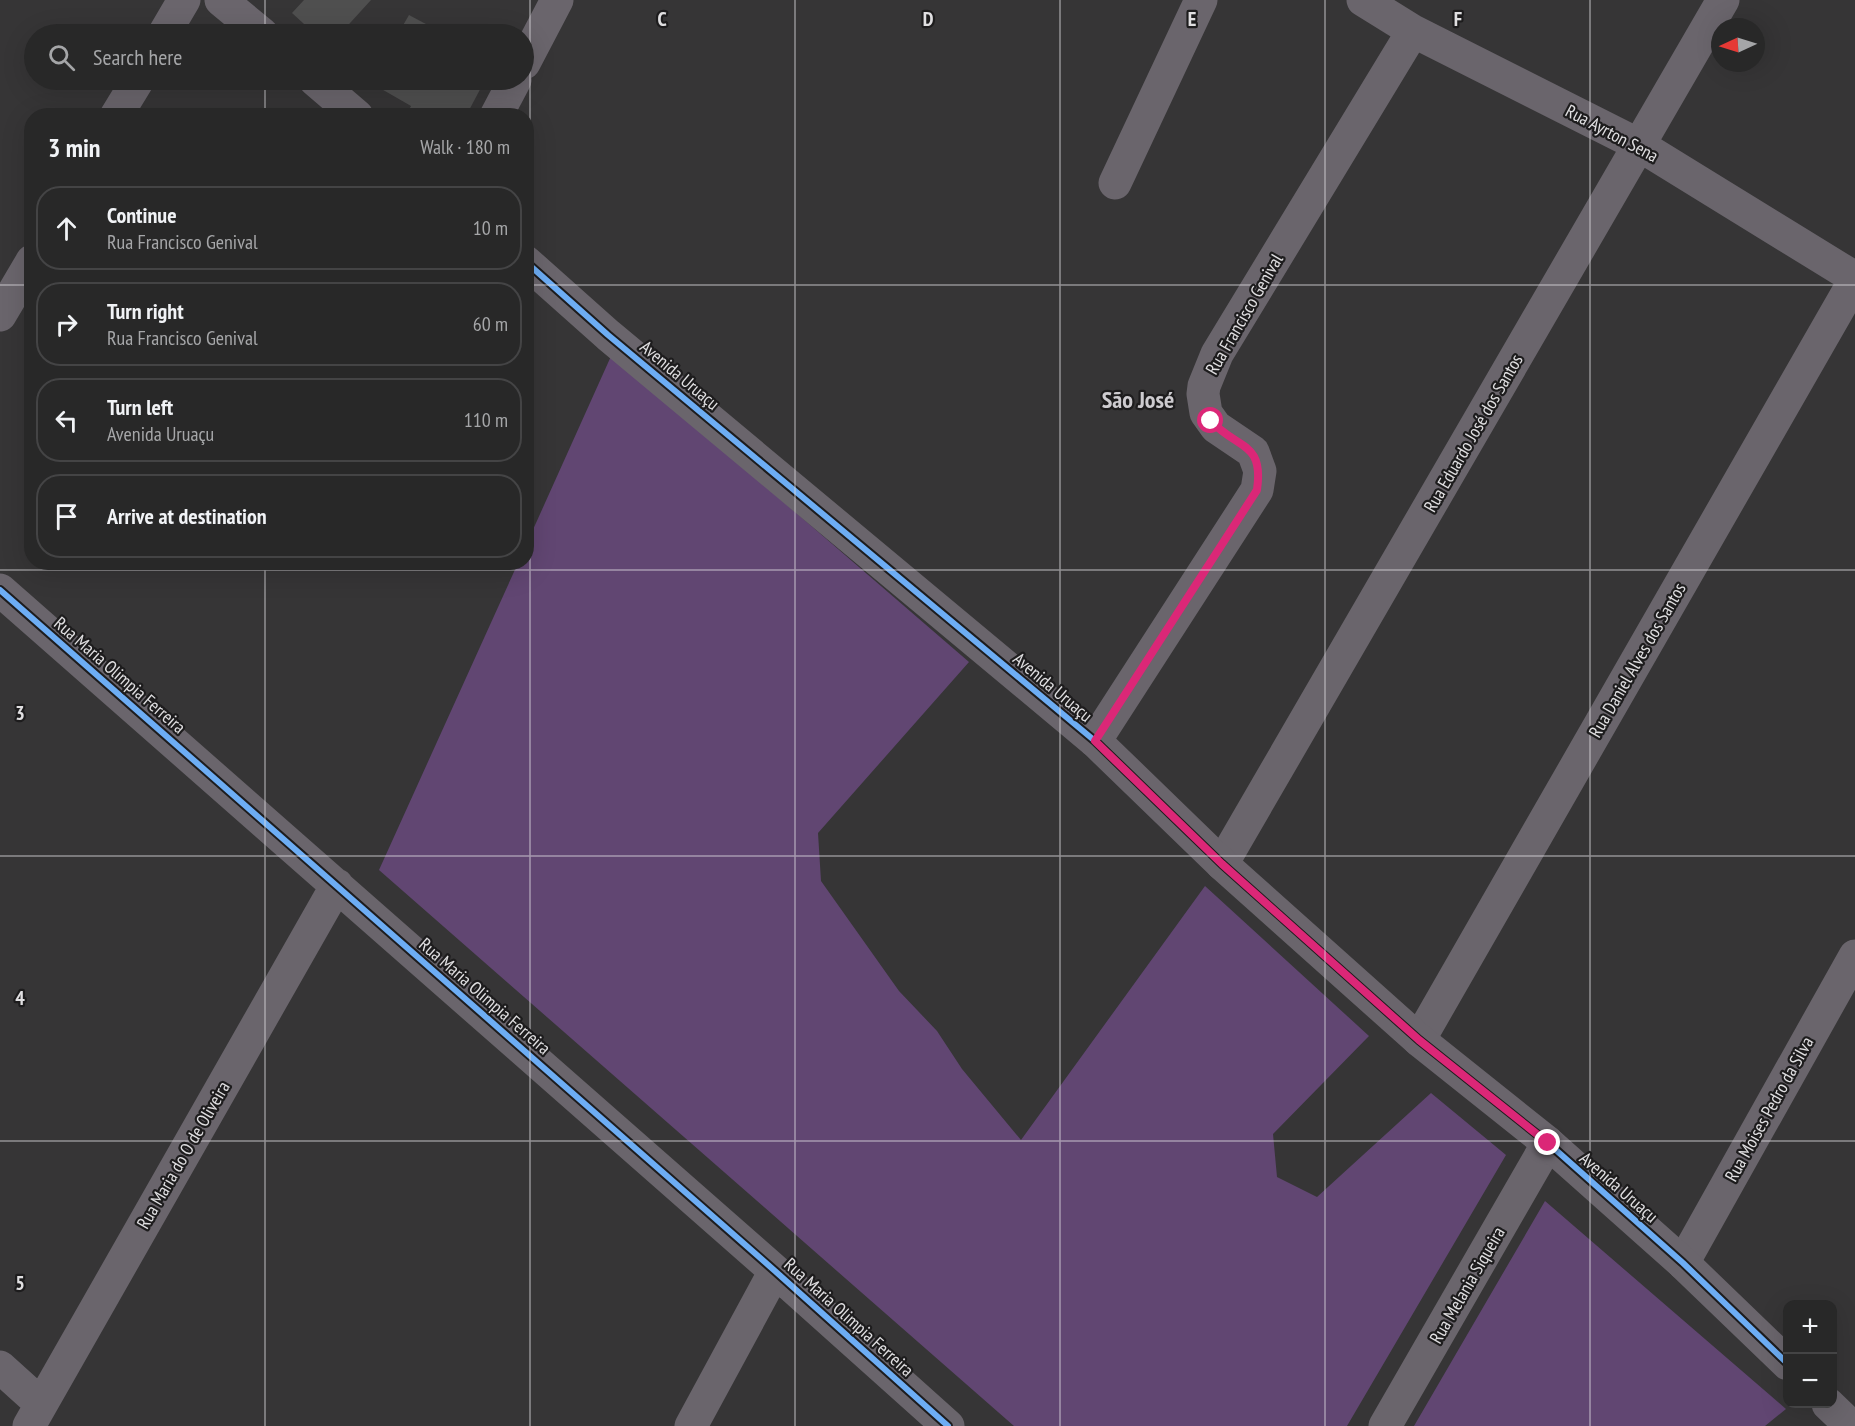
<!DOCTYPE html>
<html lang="en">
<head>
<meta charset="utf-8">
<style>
	:root { --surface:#282828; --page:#303030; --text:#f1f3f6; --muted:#a5a6a8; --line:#444445 }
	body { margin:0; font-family:"PT Sans Narrow",sans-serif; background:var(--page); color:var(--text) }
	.controls { position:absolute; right:18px; bottom:18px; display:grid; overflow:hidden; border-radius:12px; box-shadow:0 6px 24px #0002 }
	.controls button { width:54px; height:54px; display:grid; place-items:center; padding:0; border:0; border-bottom:2px solid var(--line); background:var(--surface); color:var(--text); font:30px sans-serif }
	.compass { position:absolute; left:1711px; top:18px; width:54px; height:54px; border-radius:50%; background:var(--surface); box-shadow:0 6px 24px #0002; rotate:266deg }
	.stop { position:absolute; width:18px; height:18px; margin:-14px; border:4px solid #db2777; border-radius:50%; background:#fff }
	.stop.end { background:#db2777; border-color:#fff; box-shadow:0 2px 6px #0008 }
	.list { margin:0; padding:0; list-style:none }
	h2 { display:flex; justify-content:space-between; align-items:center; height:78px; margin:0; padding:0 24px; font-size:26px }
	h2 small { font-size:20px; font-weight:400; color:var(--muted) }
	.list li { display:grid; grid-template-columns:39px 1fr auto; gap:18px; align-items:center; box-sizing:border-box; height:84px; margin:0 12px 12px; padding:0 12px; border:2px solid var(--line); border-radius:24px }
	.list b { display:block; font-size:22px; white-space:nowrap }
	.list p { margin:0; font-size:20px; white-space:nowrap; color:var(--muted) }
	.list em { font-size:20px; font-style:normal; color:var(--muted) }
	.icon { flex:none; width:33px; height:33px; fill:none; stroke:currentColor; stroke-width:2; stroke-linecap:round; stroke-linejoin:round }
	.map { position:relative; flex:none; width:1855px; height:1426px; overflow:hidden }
	.search { position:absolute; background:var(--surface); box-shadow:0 6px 24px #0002; left:24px; top:24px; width:510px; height:66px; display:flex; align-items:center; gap:15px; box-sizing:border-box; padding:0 21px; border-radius:33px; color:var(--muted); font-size:22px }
	.panel { position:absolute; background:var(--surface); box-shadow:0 6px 24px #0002; left:24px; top:108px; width:510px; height:462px; border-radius:24px }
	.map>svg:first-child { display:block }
	.green { fill:#614672 }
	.building { fill:#4f4f4f }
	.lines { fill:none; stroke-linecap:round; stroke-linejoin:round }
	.minor { stroke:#6a656c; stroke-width:33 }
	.tertiary { stroke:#6a656c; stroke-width:33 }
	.cycleway-casing { stroke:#1d1c1d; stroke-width:10 }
	.cycleway { stroke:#6dadf4; stroke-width:6 }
	.route { stroke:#db2777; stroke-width:8 }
	.grid { fill:none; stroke:#e0dfe1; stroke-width:1.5; stroke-opacity:0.55 }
	.labels { text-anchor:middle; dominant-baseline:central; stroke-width:4.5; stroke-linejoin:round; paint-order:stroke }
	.street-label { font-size:18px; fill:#e0dfe1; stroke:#1d1c1d }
	.district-label { font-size:24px; font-weight:bold; fill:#cdcbcf; stroke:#1d1c1d }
	.grid-label { font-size:20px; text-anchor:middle; font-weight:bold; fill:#e0dfe1; stroke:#1d1c1d; stroke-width:4.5; stroke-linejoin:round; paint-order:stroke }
</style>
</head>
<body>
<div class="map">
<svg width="1855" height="1426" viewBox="0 0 1855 1426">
	<rect width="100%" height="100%" fill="#363536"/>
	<path class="green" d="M612 354 969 662 818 833 821 881 899 991 937 1031 962 1069 1021 1140 1205 886 1369 1036 1273 1134 1277 1177 1317 1197 1431 1093 1506 1155 1347 1426H1014L379 870 518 563 526 562 527 543Z
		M1545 1201 1786 1409 1765 1426H1414Z"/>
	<path class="building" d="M304 0H371L340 34H315L292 13Z
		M409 15 439 31 437 34H398Z
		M373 80H485L466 116H406L411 106 371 83Z"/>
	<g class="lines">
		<path class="minor" d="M1363 0 1413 31 1639 145 1855 278
			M164 34 184 0
			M524 63 557 0
			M116 116 138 80
			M496 116 515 80
			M1115 183 1201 0
			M0 315 32 261
			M0 590 775 1271 948 1426
			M1095 741 1257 490 1260 471 1253 452 1216 427 1206 413 1203 394 1204 386 1217 354 1413 31
			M1222 864 1723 0
			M1419 1040 1855 280
			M1683 1263 1855 956
			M0 1367 41 1404
			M29 1426 337 885
			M691 1426 775 1271
			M1385 1426 1548 1143"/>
		<path class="tertiary" d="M221 0 262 34
			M315 80 357 116
			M526 262 608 335 1095 741 1222 864 1419 1040 1548 1143 1683 1263 1788 1364
			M1828 1404 1851 1426"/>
		<defs>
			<path id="cycleway" d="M526 262 608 335 1095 741 1222 864 1419 1040 1548 1143 1683 1263 1788 1364
				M0 590 775 1271 948 1426"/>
		</defs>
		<use href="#cycleway" class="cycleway-casing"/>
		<use href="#cycleway" class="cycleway"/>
	</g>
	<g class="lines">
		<path class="route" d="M1211 421C1238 450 1264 441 1257 490L1095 741 1222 864 1419 1040 1548 1143"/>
	</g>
	<path class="grid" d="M265 0V34M530 0V1426M795 0V1426M1060 0V1426M1325 0V1426M1590 0V1426M265 80V116M0 285H32M526 285H1855M265 562V1426M0 570H1855M0 856H1855M0 1141H1855"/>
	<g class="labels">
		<g class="street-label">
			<text transform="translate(1612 133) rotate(28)">Rua Ayrton Sena</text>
			<text transform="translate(1244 314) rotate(-60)">Rua Francisco Genival</text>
			<text transform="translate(680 375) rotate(40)">Avenida Uruaçu</text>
			<text transform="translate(1473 433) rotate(-60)">Rua Eduardo José dos Santos</text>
			<text transform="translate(1637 660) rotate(-60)">Rua Daniel Alves dos Santos</text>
			<text transform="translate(120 675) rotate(41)">Rua Maria Olimpia Ferreira</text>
			<text transform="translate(1053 687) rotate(40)">Avenida Uruaçu</text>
			<text transform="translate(485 996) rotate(41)">Rua Maria Olimpia Ferreira</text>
			<text transform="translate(1769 1109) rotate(-61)">Rua Moises Pedro da Silva</text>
			<text transform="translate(183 1155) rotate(-60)">Rua Maria do O de Oliveira</text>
			<text transform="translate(1619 1187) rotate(41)">Avenida Uruaçu</text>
			<text transform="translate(1467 1285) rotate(-60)">Rua Melania Siqueira</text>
			<text transform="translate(849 1317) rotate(42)">Rua Maria Olimpia Ferreira</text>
		</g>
		<g class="district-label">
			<text x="1138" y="399">São José</text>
		</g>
	</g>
	<g class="grid-label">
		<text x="662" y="26">C</text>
		<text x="928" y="26">D</text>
		<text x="1192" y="26">E</text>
		<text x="1458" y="26">F</text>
		<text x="20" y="720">3</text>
		<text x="20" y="1005">4</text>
		<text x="20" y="1290">5</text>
	</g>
</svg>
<div class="controls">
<button>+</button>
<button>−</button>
</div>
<svg class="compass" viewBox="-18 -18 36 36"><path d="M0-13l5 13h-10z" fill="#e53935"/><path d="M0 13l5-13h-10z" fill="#a5a6a8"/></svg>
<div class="stop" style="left:1211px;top:421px"></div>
<div class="stop end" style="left:1548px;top:1143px"></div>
<div class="search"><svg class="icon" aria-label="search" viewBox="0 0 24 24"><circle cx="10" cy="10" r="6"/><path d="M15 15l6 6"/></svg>Search here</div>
<section class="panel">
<h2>3 min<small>Walk · 180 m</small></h2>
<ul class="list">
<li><svg class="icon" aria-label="ahead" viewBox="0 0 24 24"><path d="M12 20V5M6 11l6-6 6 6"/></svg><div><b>Continue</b><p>Rua Francisco Genival</p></div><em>10 m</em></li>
<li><svg class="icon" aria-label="right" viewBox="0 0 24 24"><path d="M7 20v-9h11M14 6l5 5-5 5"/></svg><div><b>Turn right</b><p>Rua Francisco Genival</p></div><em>60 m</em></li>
<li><svg class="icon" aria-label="left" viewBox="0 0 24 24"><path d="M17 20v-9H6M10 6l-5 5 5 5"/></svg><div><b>Turn left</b><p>Avenida Uruaçu</p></div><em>110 m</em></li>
<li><svg class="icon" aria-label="arrive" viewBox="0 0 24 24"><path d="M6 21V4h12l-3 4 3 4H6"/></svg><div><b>Arrive at destination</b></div></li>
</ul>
</section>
</div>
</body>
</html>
